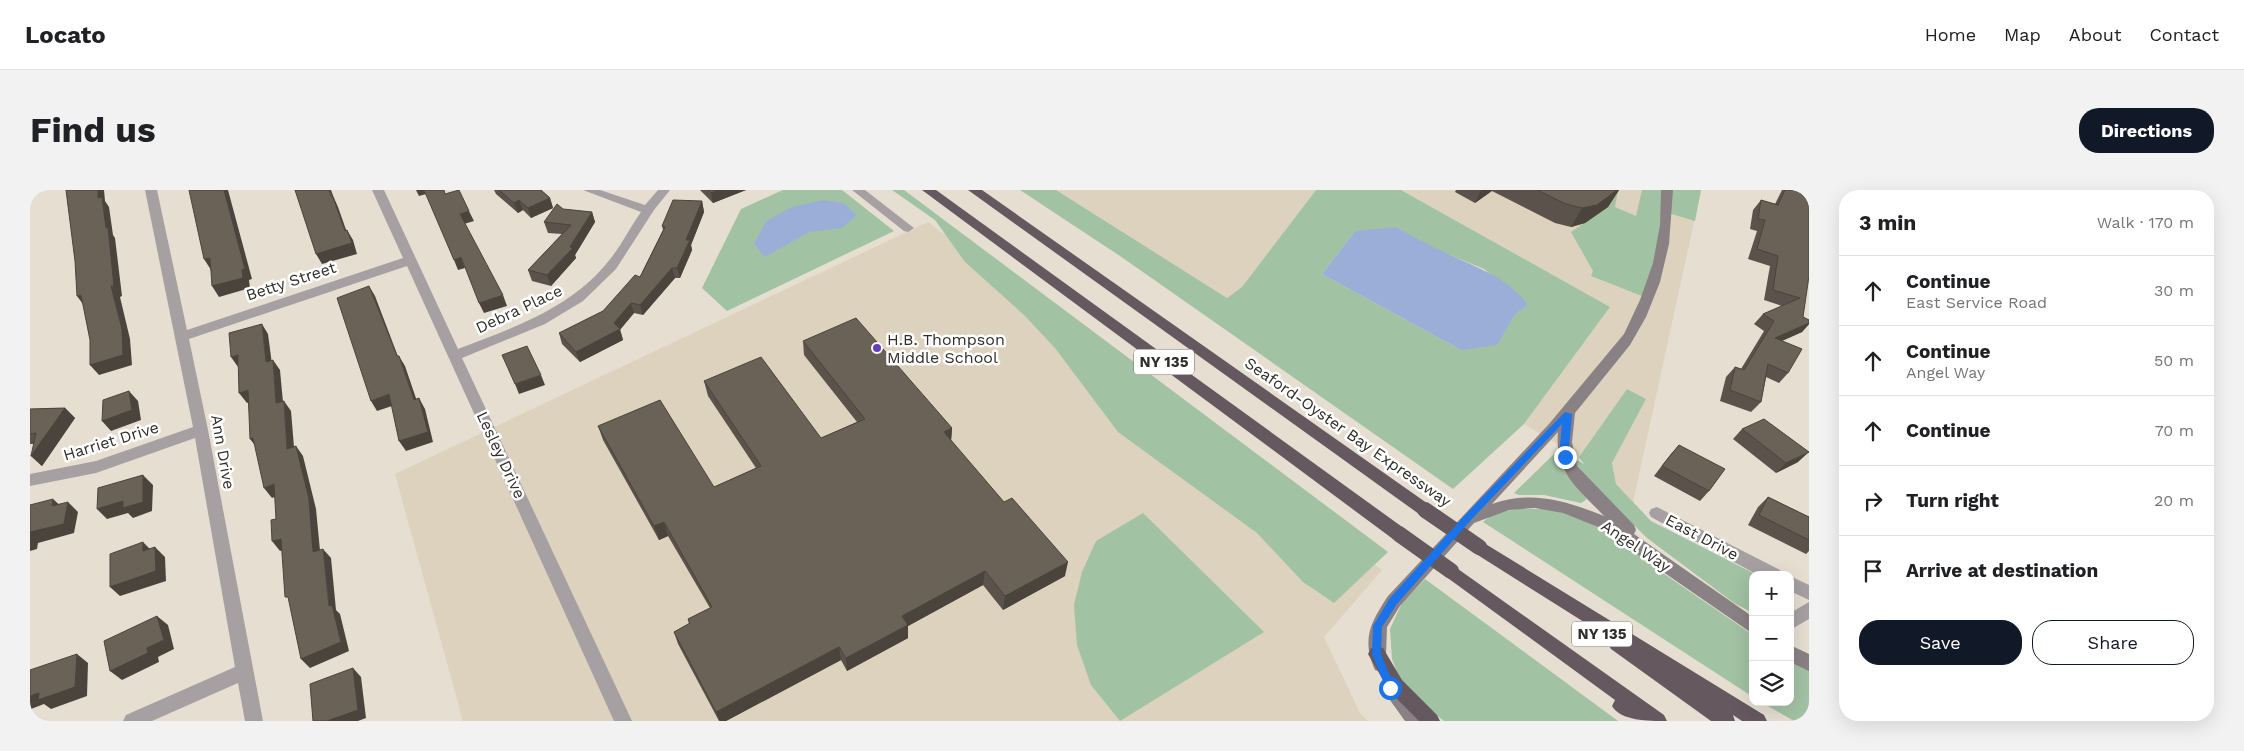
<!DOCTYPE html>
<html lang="en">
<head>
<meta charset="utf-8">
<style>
	:root { --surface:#fff; --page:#f2f2f2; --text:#202124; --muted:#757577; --line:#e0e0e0; --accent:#111827 }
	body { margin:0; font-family:"Work Sans",sans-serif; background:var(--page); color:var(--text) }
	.controls { position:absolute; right:15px; bottom:15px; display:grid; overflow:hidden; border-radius:10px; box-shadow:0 5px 20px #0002 }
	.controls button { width:45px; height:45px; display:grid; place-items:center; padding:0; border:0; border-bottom:1px solid var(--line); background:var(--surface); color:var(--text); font:25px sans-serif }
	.stop { position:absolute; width:15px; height:15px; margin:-11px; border:4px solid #1a73e8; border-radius:50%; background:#fff }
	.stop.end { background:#1a73e8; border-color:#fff; box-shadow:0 1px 5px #0008 }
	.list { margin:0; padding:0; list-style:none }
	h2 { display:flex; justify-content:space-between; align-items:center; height:65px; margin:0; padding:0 20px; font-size:21px }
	h2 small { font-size:16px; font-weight:400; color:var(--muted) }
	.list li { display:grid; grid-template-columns:32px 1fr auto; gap:15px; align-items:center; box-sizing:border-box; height:70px; padding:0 20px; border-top:1px solid var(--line) }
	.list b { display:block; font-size:19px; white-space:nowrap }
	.list p { margin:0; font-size:16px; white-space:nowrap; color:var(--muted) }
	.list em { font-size:16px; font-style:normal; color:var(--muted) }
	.actions { display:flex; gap:10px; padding:15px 20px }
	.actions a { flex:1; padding:11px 0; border:1px solid var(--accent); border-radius:20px; text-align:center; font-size:18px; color:var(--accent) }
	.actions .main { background:var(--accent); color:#fff }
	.icon { flex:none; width:28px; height:28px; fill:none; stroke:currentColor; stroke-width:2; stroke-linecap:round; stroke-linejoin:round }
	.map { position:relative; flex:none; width:1779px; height:531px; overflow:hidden; border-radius:20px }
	header { display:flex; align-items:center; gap:30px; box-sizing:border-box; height:70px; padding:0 25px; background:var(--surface); border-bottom:1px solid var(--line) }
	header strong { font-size:24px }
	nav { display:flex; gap:28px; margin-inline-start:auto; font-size:18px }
	.intro { display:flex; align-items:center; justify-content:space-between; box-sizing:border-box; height:120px; padding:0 30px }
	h1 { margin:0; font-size:35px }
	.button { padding:12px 22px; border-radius:20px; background:var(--accent); color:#fff; font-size:18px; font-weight:700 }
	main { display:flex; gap:30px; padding:0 30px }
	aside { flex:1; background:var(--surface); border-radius:20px; box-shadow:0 5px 20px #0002 }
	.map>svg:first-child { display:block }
	.built { fill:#dcd2be }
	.green { fill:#a2c2a4; fill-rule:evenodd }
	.water { fill:#9baed7 }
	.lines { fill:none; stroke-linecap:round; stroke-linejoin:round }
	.street { fill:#a6a0a2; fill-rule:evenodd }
	.secondary { fill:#8a8185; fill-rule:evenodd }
	.highway { fill:#65585e; fill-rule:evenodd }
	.highway-bridge { stroke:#65585e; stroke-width:16 }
	.wall { fill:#5b534b }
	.shaded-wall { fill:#4a443d }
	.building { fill:#6a6157; stroke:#4a443d }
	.route { fill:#1a73e8 }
	.poi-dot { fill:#653fb8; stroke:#fff; stroke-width:2 }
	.labels { text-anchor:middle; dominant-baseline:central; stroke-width:5; stroke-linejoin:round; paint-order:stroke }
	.shield { fill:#fff; stroke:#6e6d69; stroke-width:1 }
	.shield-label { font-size:15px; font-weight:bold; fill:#302e29 }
	.street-label { font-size:16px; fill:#302e29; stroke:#fff }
	.poi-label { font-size:16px; fill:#302e29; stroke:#fff; text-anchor:start }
</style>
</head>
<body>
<header>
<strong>Locato</strong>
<nav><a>Home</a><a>Map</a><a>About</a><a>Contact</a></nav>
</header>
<div class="intro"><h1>Find us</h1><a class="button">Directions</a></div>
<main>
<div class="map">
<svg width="1779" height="531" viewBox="0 0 1779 531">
	<rect width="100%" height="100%" fill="#e5ded1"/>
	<path class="built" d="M1026 0H1286L1212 97 1197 108Z
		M1371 0H1671L1603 312 1586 294 1582 273 1616 209 1597 199 1549 267 1494 234 1580 117Z
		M898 32 1352 380 1294 447 1330 523 1338 531H433L365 284Z"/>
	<path class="green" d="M753 0H812L864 41 697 121 672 98 711 19Z
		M862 0H874L1358 362 1304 413 1273 392 1227 343 1088 242 1025 158 994 125 935 72 905 30Z
		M990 0H1026L1197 108 1212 97 1286 0H1371L1580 117 1494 234 1423 299 1090 66ZM1325 41 1415 63 1454 79 1498 115 1431 160 1292 84Z
		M1588 0 1585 17 1606 26 1612 0H1671L1665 31 1638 23 1617 108 1561 86 1563 81 1541 42 1578 17Z
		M1597 199 1616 209 1582 273 1586 294 1621 331 1727 385H1723V423L1704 413 1617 348 1559 291 1539 266 1554 274 1549 267Z
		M1524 264 1529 266 1533 279 1557 309 1551 313 1514 305H1489L1484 303Z
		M1487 319H1520L1553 329 1588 349 1627 379 1723 445V507L1453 332 1464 323Z
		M1113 323 1234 442 1090 531 1061 495 1047 455 1044 415 1052 382 1066 351Z
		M1395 389 1588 531H1414L1385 508 1369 487 1362 469 1360 439 1372 413Z
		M1760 468 1779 479V531H1764L1731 512H1760Z"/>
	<path class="water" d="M794 10 813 13 827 25 812 38 779 42 735 67 724 54 736 31 762 17Z
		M1366 37C1382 46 1398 55 1414 62 1444 77 1477 86 1498 115L1485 124 1467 155 1431 160 1292 84 1325 41Z"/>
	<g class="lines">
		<path class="street" d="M115 0H127L157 140 373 68 342 0H354L428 159C483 138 539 119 577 73 590 58 599 39 611 22L553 0H570L615 15 628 0H640L624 20 586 79 553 111 515 134 432 168 602 531H584L377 76 159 149 178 240 233 531H215L208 493 122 531H93L96 525 205 477 165 248 66 283 0 296V284L66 271 163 237Z
			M822 0H835L884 38 878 42 874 41Z
			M1627 317 1750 380 1752 385H1728L1621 327 1619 323 1621 319Z
			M1760 386 1779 395V410L1760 401Z
			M1779 412V429L1760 440V423Z"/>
		<path class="secondary" d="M1631 0H1643L1639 54 1630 92 1616 127 1600 155 1545 223 1542 252 1547 276 1604 335 1606 340 1604 344 1723 427V444L1568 337 1533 323 1505 318 1479 320 1444 333 1370 416 1357 437 1356 464 1360 474 1357 480 1351 482 1345 480C1331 449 1341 432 1358 406L1519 234 1594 144 1610 110 1623 73 1630 35ZM1528 242C1524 283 1549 299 1574 326 1536 311 1502 300 1462 314Z
			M1760 455 1779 464V481L1760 472Z
			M1366 498 1372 500 1396 531H1375L1357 506 1360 500Z"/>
		<path class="highway" d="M892 0H906L1375 339 1377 344 1375 349 1369 351 1363 349Z
			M938 0H952L1401 316 1403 320 1401 324 1395 326 1389 324Z
			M1449 350 1734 525 1737 531H1712L1703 525 1705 531H1681L1581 459 1578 454 1581 449 1443 362 1441 357 1443 352Z
			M1421 374 1634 525 1637 531C1618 531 1591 531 1582 516L1585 510 1415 386 1413 381 1415 376Z
			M1347 456 1353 458 1372 490 1407 525 1410 531H1389L1360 502 1338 464 1341 458Z"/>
		<path class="highway-bridge" d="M1395 320 1449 357
			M1369 344 1421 381"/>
	</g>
	<path class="wall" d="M464 0H511L520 8 523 18 501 28 493 20 488 23 466 4Z
		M670 0H716L683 13Z
		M1426 0H1589L1578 17 1555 33 1541 37 1525 33 1462 1 1445 13 1425 2Z
		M1752 0H1779L1773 127 1779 130V134L1772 142 1752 151 1758 183 1749 193 1736 187 1731 212 1721 222 1690 211 1696 187 1705 177 1711 179 1734 141 1724 134 1733 124 1752 116 1734 110 1740 76 1718 69 1727 41 1720 39 1723 20 1731 10 1745 14Z
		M672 11 674 22 661 55 662 60 650 88H645L613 125 604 123 590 139 593 150 550 172 532 154 529 143 573 121 610 87 633 40 632 36Z
		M533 19 562 22 565 32 545 65 546 68 521 96 502 91 498 80 532 44 518 43 514 32Z
		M773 151 922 238 921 251 1035 386 973 420 953 395 878 436V448L817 481 811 470 696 531H689L648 454 644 442 659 434 658 429 680 418 638 346 629 350 573 250 568 236 684 297 726 278 678 206 674 191 791 248 827 232 774 165Z
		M35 218 45 228 12 276 1 266 4 254H0V219Z
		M1712 239 1768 272 1746 283 1703 249Z
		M1649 255 1679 301 1670 311 1624 286 1640 265Z
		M1738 307 1779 327V361L1776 364 1718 335 1728 317Z"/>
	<path class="shaded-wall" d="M68 0H74L75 11 79 17 83 45 85 48 92 106 90 107 100 149 102 175 69 185 60 175 76 38 68 8Z
		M194 0H198L222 89 219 90 220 98 189 107 182 96Z
		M299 0H301L304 8 308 17 320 51 315 41Z
		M386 0H394L396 4 389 6Z
		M688 0H716L683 13 681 3Z
		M1451 0H1463L1445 13Z
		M1587 0H1589L1578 17 1555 33 1541 37 1552 18Z
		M520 8 523 18 501 28 498 18Z
		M489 10 493 20 488 23 484 13Z
		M672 11 674 22 661 55 662 60 650 88 647 78 656 50Z
		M439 21 444 31 434 34 430 24Z
		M562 22 565 32 545 65 546 68 521 96 517 85 540 57Z
		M317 40 323 50 327 64 292 74 286 64Z
		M431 67 435 78 428 80 424 70Z
		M180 68 181 80 174 69Z
		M642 78 645 88 613 125 610 115Z
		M339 96 345 106 372 177 367 166Z
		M51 105 55 117 47 106Z
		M473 105 477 116 454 123 449 113Z
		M601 113 604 123 590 140 593 150 550 172 546 162 584 133Z
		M1779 133V134L1772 142 1735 158 1745 148Z
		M232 134 238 144 243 182 236 172Z
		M208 165V177L201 167Z
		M369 166 375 176 390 220 384 210Z
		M243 170 250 180 254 223 246 213Z
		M511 185 515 195 489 204 485 194Z
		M218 200 226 210 217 213 209 203Z
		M99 201 108 211 111 230 81 241 72 231Z
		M359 204 365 215 347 221 341 211Z
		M389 208 395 219 403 252 376 261 369 251Z
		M254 211 261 221 265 269 257 259Z
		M35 218 45 228 12 276 1 266Z
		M922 238 921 252 914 242Z
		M223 248 228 259 220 249Z
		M266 256 273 266 286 319 291 371 283 362Z
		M1779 262 1768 272 1746 283 1756 273Z
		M113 285 123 295 122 321 103 328 98 323 77 329 67 319Z
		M244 294 252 304 242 308 234 298Z
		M23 309 34 319 22 316Z
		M38 312 48 322 44 343 8 353 7 359 0 361V342Z
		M634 332 638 346 629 350 624 336Z
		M251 349 259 358 250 361 242 351Z
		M113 352 123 362 113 361Z
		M125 357 135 367 136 391 90 406 80 397Z
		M293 359 301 368 306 420 310 424 319 461 280 478 271 469 299 416Z
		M1038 372 1035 386 973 420 975 406Z
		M955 381 953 395 878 436V448L817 481 816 468 872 426Z
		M127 426 138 435 144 459 128 467 129 472 92 490 80 481 117 458Z
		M809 457 811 470 696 531H690L686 522Z
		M47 464 58 473 57 506 21 519 14 514 1 519 0 518V506Z
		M323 478 331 487 336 528 328 531H297Z"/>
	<path class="building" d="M36 0H68V8L72 7 76 38 78 37 84 96H81L92 139 93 165 60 175V150L51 105 47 106 45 71Z
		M159 0H194L215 79 212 80 213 88 182 96 180 68 174 69Z
		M265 0H299L301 7H303L315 41 317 40 322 53 286 64Z
		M394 0H414L415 4 429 0 439 21 430 24 473 105 449 113 431 67 424 70Z
		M469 0H511L520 8 498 18 489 10 484 13Z
		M678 0H688L681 3Z
		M1507 0H1587L1567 15 1552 18 1536 14Z
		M1755 0H1779V86L1773 127 1779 130V133L1745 148 1772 159 1758 183 1738 174 1731 212 1700 200 1705 177 1714 180 1744 131 1733 124 1770 108 1743 100 1748 66 1727 59 1735 30 1728 29 1731 10 1748 15Z
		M643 10 672 11 656 50H660L647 78H642L610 115 601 113 584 133 590 139 546 162 529 143 573 121 605 85 610 87 635 37 632 36Z
		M527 14 533 19 562 22 540 57 543 58 517 85 498 80 541 35 514 32Z
		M339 96 367 166H369L384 210 389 208 398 242 369 251 359 204 341 211 307 108Z
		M826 128 922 238 914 242 974 312 982 308 1038 372 975 406 955 381 872 426 878 435 816 468 809 457 686 522 644 442 660 433 658 429 682 417 634 332 624 336 568 236 630 210 684 297 731 276 674 191 731 167 791 248 835 229 773 151Z
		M232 134 236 172 243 170 246 213 254 211 257 259 266 256 279 309 283 362 293 359 299 416 302 415 311 452 271 469 258 407H255L251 349 242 351 241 330 246 329 244 294 234 298 223 248 220 249 218 200 209 203 208 165 201 167 199 143Z
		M497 156 511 185 485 194 472 165Z
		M99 201 102 220 72 231 73 210Z
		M35 218 1 266 6 243 0 244V219Z
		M1734 229 1779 262 1756 273 1712 239Z
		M1649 255 1695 279 1679 301 1632 276Z
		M113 285V312L93 318V311L67 319 68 298Z
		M1738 307 1779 327V350L1729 325Z
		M23 309 22 316 38 312 34 334 0 342V315Z
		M113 352V361L125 357 126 381 80 397V364Z
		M127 426 134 450 117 458 118 463 80 481 74 451Z
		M47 464 45 497 8 510 9 503 0 506V480Z
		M323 478 328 520 297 531H283L280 494Z"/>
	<path class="route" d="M1535 222 1542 224 1538 269 1531 267 1530 255 1532 234 1441 330 1367 414 1352 437 1351 464 1365 498 1360 502 1357 501 1342 464 1343 436 1360 408 1435 325Z"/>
	<circle class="poi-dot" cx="847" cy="158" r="5"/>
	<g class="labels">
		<g class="shield">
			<rect x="1104" y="159.5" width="60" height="25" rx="4"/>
			<rect x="1542" y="431.5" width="60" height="25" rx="4"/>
		</g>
		<g class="shield-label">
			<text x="1134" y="172">NY 135</text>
			<text x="1572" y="444">NY 135</text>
		</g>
		<g class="street-label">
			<text transform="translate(261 91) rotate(-18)">Betty Street</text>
			<text transform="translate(489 119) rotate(-25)">Debra Place</text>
			<text transform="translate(1318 242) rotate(35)">Seaford-Oyster Bay Expressway</text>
			<text transform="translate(81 251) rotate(-17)">Harriet Drive</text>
			<text transform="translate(193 262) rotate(80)">Ann Drive</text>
			<text transform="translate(471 265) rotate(65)">Lesley Drive</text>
			<text transform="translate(1672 347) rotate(28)">East Drive</text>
			<text transform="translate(1606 356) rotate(34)">Angel Way</text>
		</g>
		<g class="poi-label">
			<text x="857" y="149">H.B. Thompson<tspan x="857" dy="18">Middle School</tspan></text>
		</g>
	</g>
</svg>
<div class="controls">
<button>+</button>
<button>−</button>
<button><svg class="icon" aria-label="layers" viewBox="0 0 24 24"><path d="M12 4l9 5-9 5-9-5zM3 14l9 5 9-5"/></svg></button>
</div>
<div class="stop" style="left:1360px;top:498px"></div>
<div class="stop end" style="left:1535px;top:267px"></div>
</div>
<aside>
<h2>3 min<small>Walk · 170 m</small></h2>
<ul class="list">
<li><svg class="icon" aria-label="ahead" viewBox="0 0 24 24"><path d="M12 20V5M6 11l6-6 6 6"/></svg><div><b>Continue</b><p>East Service Road</p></div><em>30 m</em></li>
<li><svg class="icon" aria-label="ahead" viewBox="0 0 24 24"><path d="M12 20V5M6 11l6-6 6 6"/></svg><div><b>Continue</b><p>Angel Way</p></div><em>50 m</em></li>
<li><svg class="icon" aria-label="ahead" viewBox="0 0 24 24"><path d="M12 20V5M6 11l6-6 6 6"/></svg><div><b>Continue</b></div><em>70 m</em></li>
<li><svg class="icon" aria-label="right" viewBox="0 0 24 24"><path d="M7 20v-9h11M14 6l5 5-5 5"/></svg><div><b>Turn right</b></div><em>20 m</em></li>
<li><svg class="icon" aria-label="arrive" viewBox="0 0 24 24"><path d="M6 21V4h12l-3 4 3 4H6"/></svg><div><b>Arrive at destination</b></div></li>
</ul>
<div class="actions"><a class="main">Save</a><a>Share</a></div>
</aside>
</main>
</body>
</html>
